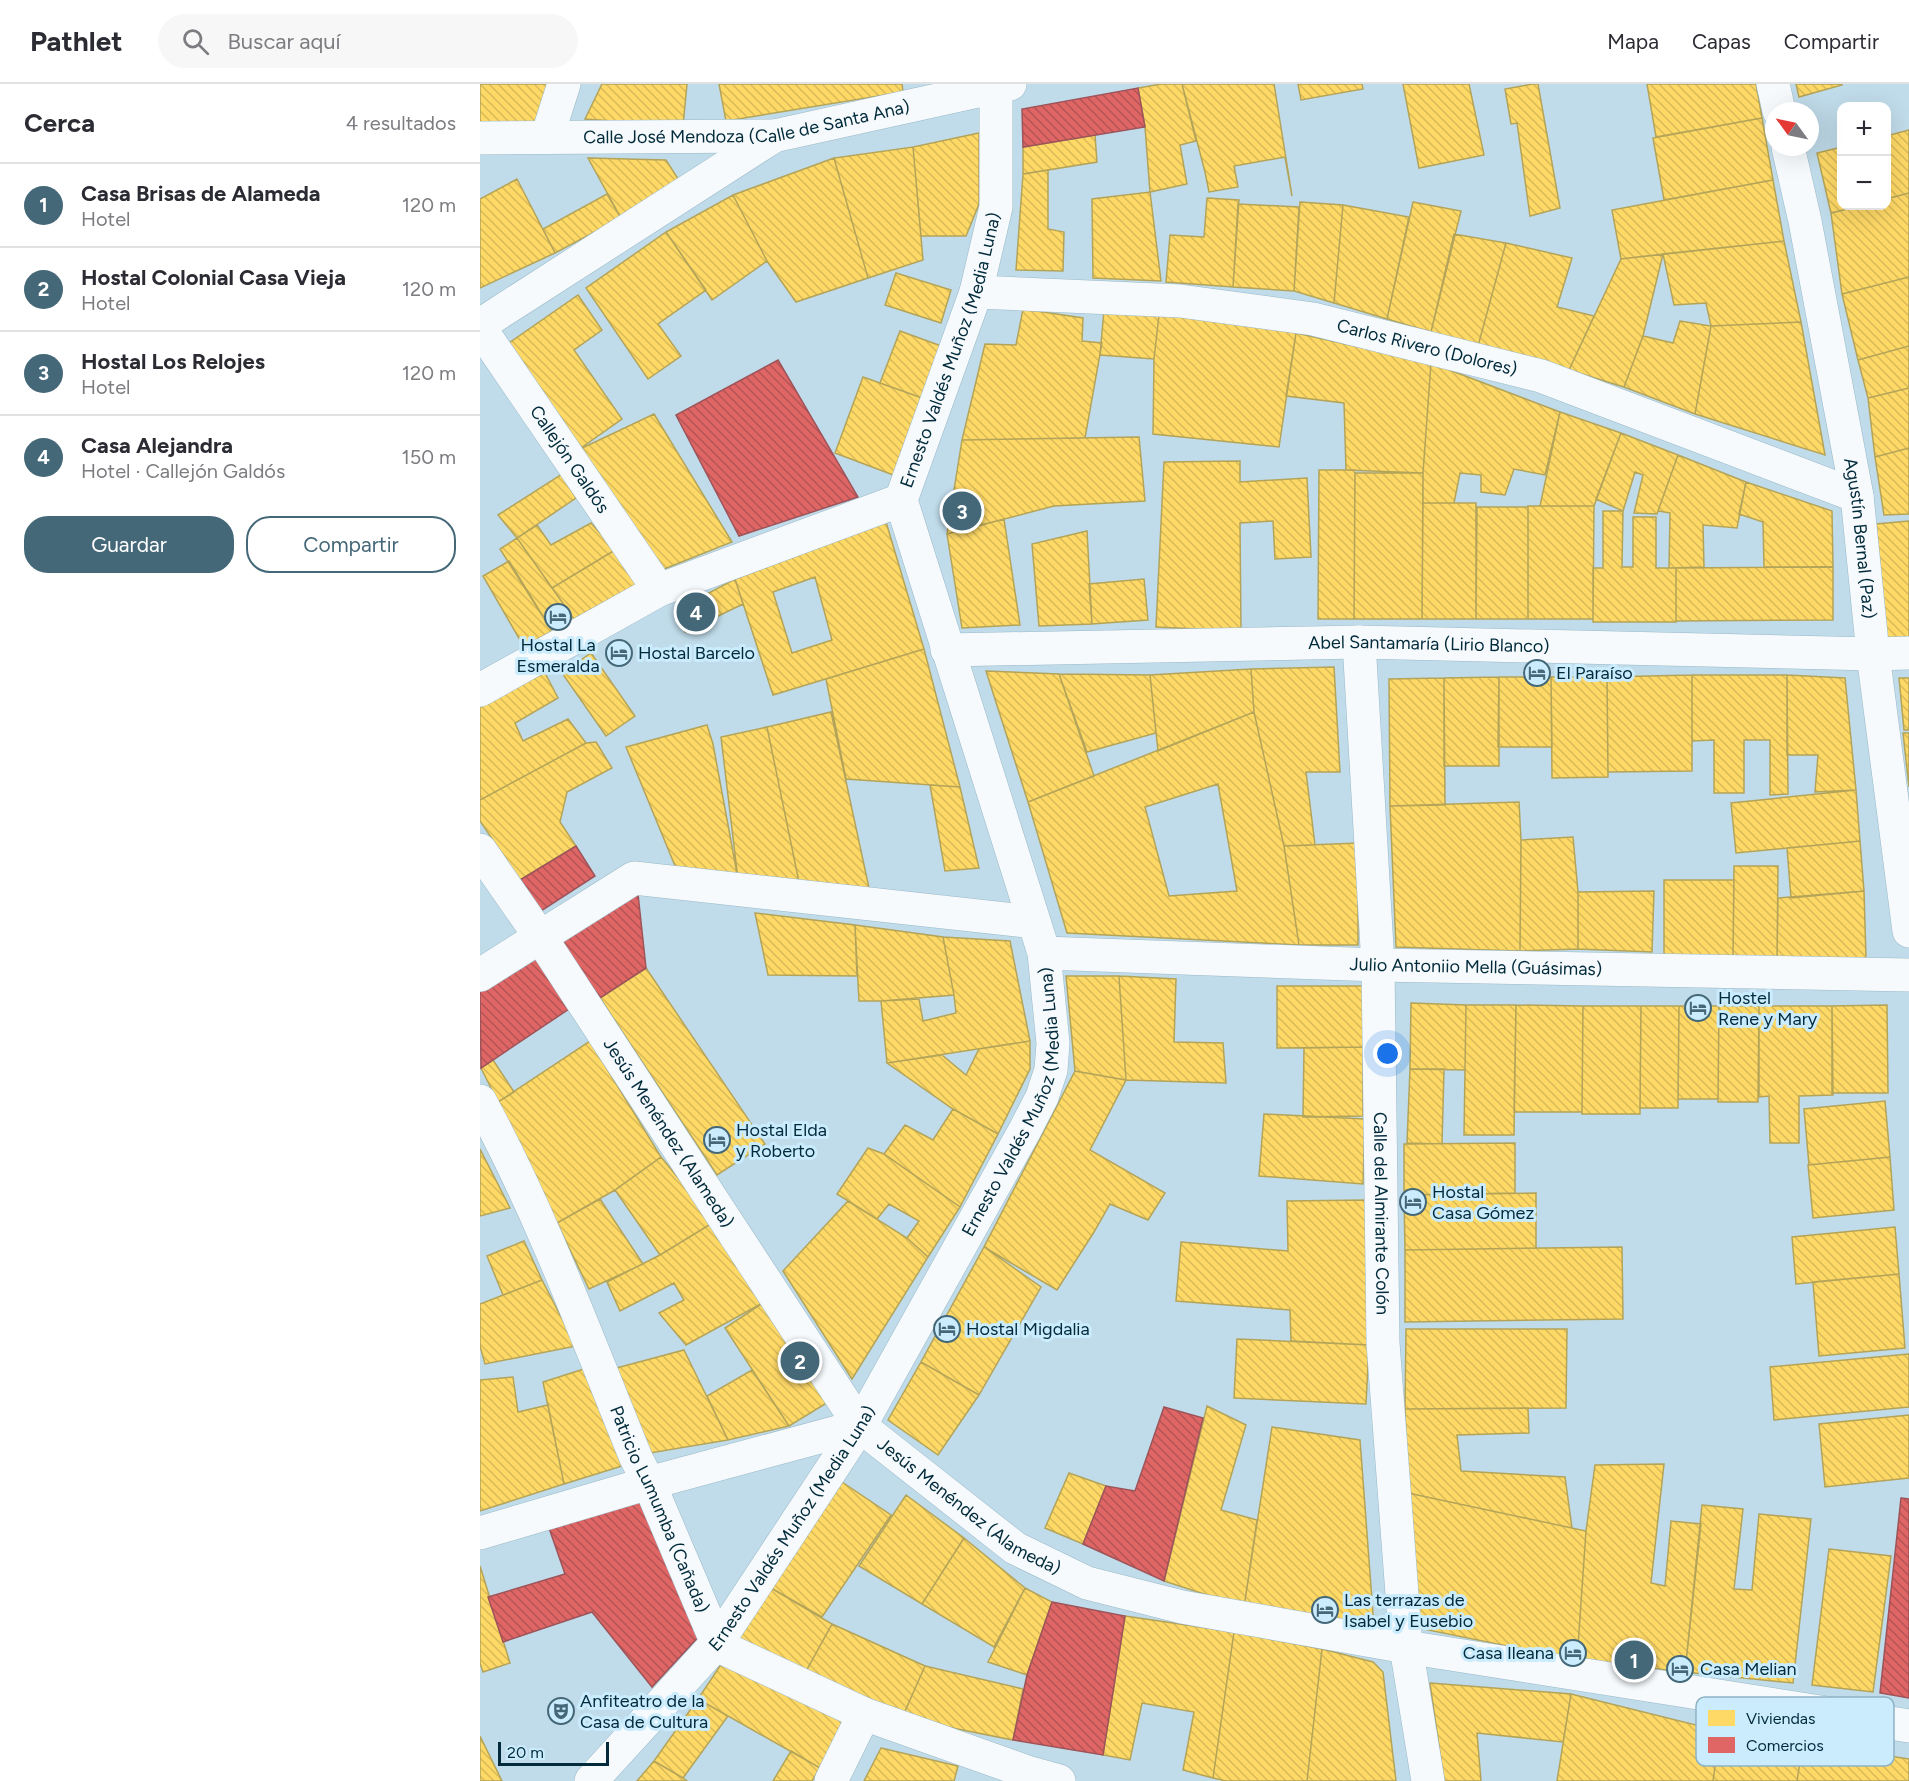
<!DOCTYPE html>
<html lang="es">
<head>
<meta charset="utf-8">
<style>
	:root { --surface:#fff; --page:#f7f7f7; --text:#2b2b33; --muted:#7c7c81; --line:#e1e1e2; --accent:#446878 }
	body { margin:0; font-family:Figtree,sans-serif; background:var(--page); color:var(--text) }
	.controls { position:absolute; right:18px; top:18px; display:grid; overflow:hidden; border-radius:12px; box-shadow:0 6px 24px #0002 }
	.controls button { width:54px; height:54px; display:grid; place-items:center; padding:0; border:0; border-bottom:2px solid var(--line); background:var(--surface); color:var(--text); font:30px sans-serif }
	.compass { position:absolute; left:1285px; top:18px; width:54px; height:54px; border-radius:50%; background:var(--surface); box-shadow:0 6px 24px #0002; rotate:303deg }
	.scale { position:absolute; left:18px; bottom:15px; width:111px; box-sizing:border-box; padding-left:6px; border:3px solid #012a3b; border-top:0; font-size:16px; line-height:21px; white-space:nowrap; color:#012a3b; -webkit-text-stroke:4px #caecfd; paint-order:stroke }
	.you { position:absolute; left:908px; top:970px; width:21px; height:21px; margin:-15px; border:4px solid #fff; border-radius:50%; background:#1a73e8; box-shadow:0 0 0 9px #1a73e833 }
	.badge { display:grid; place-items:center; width:39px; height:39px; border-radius:50%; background:var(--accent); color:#fff; font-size:20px; font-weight:700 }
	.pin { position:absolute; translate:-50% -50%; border:3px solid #fff; box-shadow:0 2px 6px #0006 }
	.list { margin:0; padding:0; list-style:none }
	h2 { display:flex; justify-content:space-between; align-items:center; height:78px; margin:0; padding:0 24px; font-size:26px }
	h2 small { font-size:20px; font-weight:400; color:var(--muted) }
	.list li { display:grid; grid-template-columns:39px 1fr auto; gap:18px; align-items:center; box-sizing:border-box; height:84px; padding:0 24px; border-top:2px solid var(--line) }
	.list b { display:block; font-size:22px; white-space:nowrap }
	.list p { margin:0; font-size:20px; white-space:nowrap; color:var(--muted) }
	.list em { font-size:20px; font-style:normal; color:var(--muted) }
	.actions { display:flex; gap:12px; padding:18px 24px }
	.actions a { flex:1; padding:14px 0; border:2px solid var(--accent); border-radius:24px; text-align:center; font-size:21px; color:var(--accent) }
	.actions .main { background:var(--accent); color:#fff }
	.icon { flex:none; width:33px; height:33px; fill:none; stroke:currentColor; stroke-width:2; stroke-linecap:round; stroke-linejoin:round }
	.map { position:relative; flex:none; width:1429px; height:1697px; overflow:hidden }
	header { display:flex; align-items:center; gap:36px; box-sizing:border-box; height:84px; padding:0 30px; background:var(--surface); border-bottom:2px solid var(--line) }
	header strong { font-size:28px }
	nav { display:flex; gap:33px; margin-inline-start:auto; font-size:21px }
	.search { width:420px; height:54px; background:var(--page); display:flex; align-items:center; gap:15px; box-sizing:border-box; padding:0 21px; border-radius:33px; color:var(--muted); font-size:22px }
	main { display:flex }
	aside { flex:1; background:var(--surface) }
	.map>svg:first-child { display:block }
	.homes { fill:url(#homes-back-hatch); stroke:#b3a459; stroke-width:1.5; fill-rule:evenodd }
	.shops { fill:url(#shops-back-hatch); stroke:#9d5459; stroke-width:1.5 }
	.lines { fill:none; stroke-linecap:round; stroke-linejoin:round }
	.minor-casing { stroke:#9ab9c8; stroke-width:34 }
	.minor { stroke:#f6fafc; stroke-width:33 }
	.labels { text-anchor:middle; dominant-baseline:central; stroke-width:6; stroke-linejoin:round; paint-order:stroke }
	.street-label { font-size:18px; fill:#012a3b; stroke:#caecfd }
	.poi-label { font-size:18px; fill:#012a3b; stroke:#caecfd; text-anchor:start }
	.key { fill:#caecfd; stroke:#8eb2c3; stroke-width:1.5 }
	.key-label { font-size:16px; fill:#012a3b }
</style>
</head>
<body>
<header>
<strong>Pathlet</strong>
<div class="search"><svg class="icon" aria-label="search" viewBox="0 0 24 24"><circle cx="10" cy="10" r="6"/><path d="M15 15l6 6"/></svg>Buscar aquí</div>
<nav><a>Mapa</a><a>Capas</a><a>Compartir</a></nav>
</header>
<main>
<aside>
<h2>Cerca<small>4 resultados</small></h2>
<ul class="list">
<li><span class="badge">1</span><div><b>Casa Brisas de Alameda</b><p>Hotel</p></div><em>120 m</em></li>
<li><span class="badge">2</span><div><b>Hostal Colonial Casa Vieja</b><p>Hotel</p></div><em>120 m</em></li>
<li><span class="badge">3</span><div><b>Hostal Los Relojes</b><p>Hotel</p></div><em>120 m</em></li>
<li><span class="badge">4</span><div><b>Casa Alejandra</b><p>Hotel · Callejón Galdós</p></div><em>150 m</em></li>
</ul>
<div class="actions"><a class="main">Guardar</a><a>Compartir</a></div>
</aside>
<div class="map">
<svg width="1429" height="1697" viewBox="0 0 1429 1697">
	<defs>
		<pattern id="homes-back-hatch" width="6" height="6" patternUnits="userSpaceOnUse" patternTransform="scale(1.5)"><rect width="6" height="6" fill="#ffd966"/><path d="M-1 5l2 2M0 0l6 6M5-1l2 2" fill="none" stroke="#d9ba59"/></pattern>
		<pattern id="shops-back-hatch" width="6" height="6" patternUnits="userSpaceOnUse" patternTransform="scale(1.5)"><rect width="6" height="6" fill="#e06666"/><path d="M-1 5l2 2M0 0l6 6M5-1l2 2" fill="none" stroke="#b35455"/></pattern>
	</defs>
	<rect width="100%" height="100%" fill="#c0dbea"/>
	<path class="homes" d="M0 0H71L58 38 0 41Z
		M122 0H207L203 42 105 35Z
		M239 0H422L423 8 246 37Z
		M681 0H702L716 57 700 61 707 100 670 108 665 43 658 4Z
		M702 0H794L812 112 805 73 754 82 758 103 729 108 725 88Z
		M818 0H882L883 5 821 16Z
		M923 0H989L1004 71 939 84Z
		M1053 0H1058L1080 124 1050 132 1037 39 1031 40 1025 5Z
		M1167 0H1276L1282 34 1176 53Z
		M1316 0H1362V1L1319 13Z
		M1282 34 1293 96 1184 116 1173 54Z
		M1429 46V109L1406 115V52Z
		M499 49V120L486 152H441L433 63Z
		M615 51 617 78 543 90V63Z
		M433 63 443 176 388 194 354 74Z
		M1362 63V122H1380L1351 129 1337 69Z
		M108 74 186 76 200 98 141 134Z
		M354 74 388 194 316 218 287 177 253 111Z
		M568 86V145L584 148 583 187 536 186 543 90Z
		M37 95 75 169 0 204V115Z
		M1293 96 1304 157 1141 175 1132 126Z
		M670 108 681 197 613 194 612 115Z
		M1429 109V193L1362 210 1351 129 1380 122H1406V115Z
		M127 110 141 134 75 169 63 145Z
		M253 111 287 177 232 216 186 148Z
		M727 114 759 116 753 203 686 198 690 151 724 153Z
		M820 118 863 121 854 219 814 207Z
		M933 118 981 127 951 248 907 235Z
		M758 120 819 123 814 207 753 203Z
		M863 121 929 133 907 235 854 219Z
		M186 148 226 206 178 240 201 272 168 295 106 204Z
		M974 150 1026 159 998 262 951 248Z
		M1304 157 1321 238 1231 242 1226 219 1194 221 1183 170Z
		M1026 159 1092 174 1077 223 1114 232 1089 286 998 262Z
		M1183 170 1163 252 1144 303 1089 286 1141 175Z
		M416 189 471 206 461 239 405 221Z
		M1429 193V262L1378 276 1362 210Z
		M98 211 122 246 94 266 142 335 98 366 26 261Z
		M543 225 603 234 602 257 622 259 605 354 482 356 505 260 536 261Z
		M624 226 679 231 674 275 620 271Z
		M679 231 745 234 816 249 799 363 673 350 674 275Z
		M1200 237 1231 242 1215 330 1144 303 1163 252 1193 259Z
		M1321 238 1345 371 1215 330 1231 242Z
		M420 247 464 263 445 315 400 299Z
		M816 249 951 279 943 389 866 386 864 319 806 312Z
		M1429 262V304L1388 314 1378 276Z
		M951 279 1080 328 1065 391 1034 385 1025 411 1001 408V391L980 389 974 419H943V389Z
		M383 293 445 315 416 392 355 369Z
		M1429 304V364L1395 373 1388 314Z
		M1080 328 1141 349 1114 422H1060Z
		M174 330 252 458 179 487 98 366Z
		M1141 349 1198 371 1177 430 1154 429 1163 391 1155 388 1143 427 1116 415Z
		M659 353 665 417 574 422 467 450 482 356Z
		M1429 364V430L1404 431 1395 373Z
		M1198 371 1266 398 1257 444 1223 441 1224 483 1189 484 1190 429 1178 427Z
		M760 377V398L827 394 831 473 795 475 793 437 760 439 761 547 676 543 684 378Z
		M839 386H875L874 535H838Z
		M875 389H943L942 535H874Z
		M82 390 96 414 37 454 18 431Z
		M1266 398 1352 427 1353 483H1284L1283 438 1259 430Z
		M943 419H996V535H942Z
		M1048 422H1114L1113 535H1048Z
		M997 423H1048V535H996Z
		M1123 427H1143L1142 483H1153V433H1176V484H1196V538H1113V484H1123Z
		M524 435 540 541 482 544 467 450Z
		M1429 437V554L1407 556 1396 440Z
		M406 438 444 565 293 611 255 495ZM335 493 352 556 312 569 293 508Z
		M111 439 135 466 72 504 37 454 57 441 71 461Z
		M607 447 612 540 559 542 552 460Z
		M37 454 94 535 72 547 20 465Z
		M135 466 157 500 94 535 72 504Z
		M29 477 72 547 44 563 3 492Z
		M1353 483V536L1196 537V484Z
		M255 495 263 520 205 548 195 527Z
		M664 495 668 536 612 540 609 500Z
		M444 565 480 703 366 695 346 595Z
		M111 569 155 632 126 652 82 589Z
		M854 583 860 688H826L835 761 804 762 774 628 771 585Z
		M771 585 774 628 678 667 670 591Z
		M506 587 579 590 614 692 548 718Z
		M65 589 78 614 35 639 43 657 88 635 106 659 0 716V620Z
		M579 590 670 591 676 649 607 668Z
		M1212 591H1307L1308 710 1290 711V656H1264V709H1234V656L1212 657Z
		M1212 591V687L1128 688 1127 593Z
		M1307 591 1365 594 1376 706 1335 708 1338 671H1307Z
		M1019 593H1071L1072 663H1018Z
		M1019 593V682H964V594Z
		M1071 593H1127L1128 693 1072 694Z
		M964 594 965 721 910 722 909 595Z
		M1419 594H1429V646H1424Z
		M351 628 389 804 319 798 287 643Z
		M774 628 804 762 819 861 587 849 548 718ZM738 700 757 807 689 812 665 723Z
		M227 641 233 660 258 795 198 789 146 663Z
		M287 643 319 798 258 795 241 653Z
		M1423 649H1429V703Z
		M116 658 132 684 87 708 80 738 96 762 40 796 0 737V716L106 659Z
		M450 701 480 703 499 784 465 787Z
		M1376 706 1380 757 1256 769 1251 719Z
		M1039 718 1041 756 1040 867 916 863 910 722Z
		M1093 753 1098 808V865L1040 867 1041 756Z
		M1380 757 1384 807 1311 814 1307 764Z
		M878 759V861H819L804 762Z
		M1254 782H1298L1297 874H1253Z
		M1184 796H1254L1253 874H1184Z
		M1174 807 1172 868 1098 865V808Z
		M1384 807 1386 874H1297L1298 814Z
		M275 829 375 841 377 892 288 891Z
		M375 841 463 853 474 911 401 917H379Z
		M463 853 530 857 550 957 407 979 401 917 439 915 443 937 476 929 474 911Z
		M166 884 285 1060 237 1091 120 914Z
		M586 892H639L646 996 595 987Z
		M639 892 696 895 694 958 743 959 746 999 646 996Z
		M797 902H883V963L797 964Z
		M931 919 986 921 985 986 930 985Z
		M986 921H1036L1034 1051H984Z
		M1036 921 1103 922 1102 1028H1034Z
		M1407 921 1408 1009H1352V922Z
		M1103 922H1161L1160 1030H1102Z
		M1161 922H1199L1198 1024H1160Z
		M1199 922H1239L1238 1015H1198Z
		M1239 922H1279L1278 1018H1238Z
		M1279 922H1352L1353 1011 1319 1012V1059H1290L1289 1012 1279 1013Z
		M110 957 181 1073 135 1106 77 1139 18 1018Z
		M550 957V985L518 1050 473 1025 407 979 462 971 486 991 499 965Z
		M883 963V1032L823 1033 824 964Z
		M13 976 34 1008 18 1018 1 984Z
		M930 985H964L962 1060 927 1059Z
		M595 987 646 996 610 1066 685 1109 668 1136 630 1120 614 1148 577 1206 504 1163Z
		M1405 1017 1410 1073 1329 1081 1324 1025Z
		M473 1025 518 1050 480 1123 404 1070 425 1041 453 1056Z
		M784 1030 885 1035 883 1100 779 1092Z
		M1035 1059V1109L924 1111V1060Z
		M388 1064 404 1070 480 1123 448 1173 427 1154 439 1137 409 1120 397 1135 357 1110Z
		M0 1065 30 1124 0 1132Z
		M181 1073 234 1138 180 1171 135 1106Z
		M1410 1073 1414 1126 1333 1134 1328 1081Z
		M1056 1109V1164L925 1166 924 1111Z
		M120 1115 163 1180 109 1205 77 1139Z
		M886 1116 889 1261 811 1257 810 1226 696 1217 701 1158 808 1167 807 1117Z
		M368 1117 427 1154 448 1173 372 1295 303 1187Z
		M234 1138 286 1217 206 1261 179 1229 204 1216 194 1199 140 1227 127 1198 180 1171Z
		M1415 1143 1419 1190 1316 1200 1312 1153Z
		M44 1157 62 1196 23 1211 7 1172Z
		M504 1163 561 1203 499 1311 441 1278Z
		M1142 1163 1143 1235 925 1238V1166Z
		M1419 1190 1425 1264 1339 1272 1333 1198Z
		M62 1196 96 1262 5 1280 0 1262V1220Z
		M286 1217 350 1317 309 1342 245 1244Z
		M926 1245H1087L1086 1324 925 1325Z
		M757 1255 889 1261 886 1320 754 1314Z
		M204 1266 248 1356 164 1370 129 1286Z
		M1429 1270V1323L1294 1336 1290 1283Z
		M441 1278 499 1311 458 1371 408 1336Z
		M107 1284 142 1382 84 1400 63 1298Z
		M272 1286 309 1342 248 1356 227 1312Z
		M33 1293 38 1328 68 1321 84 1400 0 1427V1296Z
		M727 1322 766 1341 741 1426 777 1436 764 1523 684 1497Z
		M1048 1324 1049 1349 977 1351 981 1387 1085 1393 1092 1444 928 1409 925 1325Z
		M1429 1331V1394L1345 1403 1339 1340Z
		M792 1343 880 1356 894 1543 764 1523Z
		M1184 1380 1171 1499 1185 1502 1191 1437 1221 1440 1205 1588 1097 1576 1106 1447 1115 1381Z
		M589 1389 626 1402 603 1460 565 1444Z
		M362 1398 411 1431 342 1533 291 1504Z
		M928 1409 1106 1447 1097 1576 938 1544Z
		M426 1411 484 1454 442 1520 379 1482Z
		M1222 1421 1263 1425 1254 1505 1272 1506 1279 1430 1331 1435 1313 1599 1205 1588Z
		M484 1454 545 1504 514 1563 442 1520Z
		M1349 1465 1411 1472 1393 1608 1332 1601Z
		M0 1482 30 1579 3 1588 0 1579Z
		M291 1504 352 1540 324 1591 259 1554Z
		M545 1504 572 1518 547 1591 508 1578Z
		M645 1532 754 1548 733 1694 703 1686 714 1628 662 1619 650 1676 623 1671Z
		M352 1540 445 1582 422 1634 324 1591Z
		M754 1548 842 1565 827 1697H746L733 1694Z
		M842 1565 893 1578 903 1588 916 1697H827Z
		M246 1573 366 1636 340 1684 218 1615Z
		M445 1582 543 1605 533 1656 422 1634Z
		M950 1599 1091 1610 1083 1658 997 1649 1001 1697H964Z
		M1091 1610 1240 1647 1233 1697H1077Z
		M218 1615 248 1632 203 1694 174 1677Z
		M1240 1647 1323 1659 1317 1697H1233Z
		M0 1652 22 1697H0Z
		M1323 1659 1429 1675V1697H1317Z
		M401 1664 478 1682 474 1697H384Z
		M311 1667 340 1684 332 1697H293Z
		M174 1677 203 1694 207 1697H157Z"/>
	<path class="shops" d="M658 4 665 43 543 63 542 25Z
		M298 276 378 413 259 452 196 331Z
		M96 762 115 792 61 827 40 796Z
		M158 810 166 884 120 914 79 855Z
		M54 872 89 925 1 984 0 907Z
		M684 1323 723 1334 684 1497 603 1460 626 1402 655 1407Z
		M167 1414 222 1549 172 1603 112 1528 23 1558 8 1513 85 1490 69 1444Z
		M1421 1414 1429 1415V1614L1400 1609Z
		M572 1518 645 1532 623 1671 533 1656 547 1591Z"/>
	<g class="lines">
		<defs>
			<g id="minor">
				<path d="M1293 0 1299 27"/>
				<path d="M67 53 84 0"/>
				<path id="s1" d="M0 54 294 52 530 0"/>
				<path id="s2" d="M1308 63 1325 137 1377 412 1393 570 1429 847"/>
				<path id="s3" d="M496 208 700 217 833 235 1061 292 1377 412"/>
				<path d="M0 241 294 52"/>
				<path id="s4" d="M0 244 179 506"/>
				<path id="s5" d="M879 558 898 881 903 1259 926 1563 948 1697"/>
				<path id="s6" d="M467 566 879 558 1393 570 1429 569"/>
				<path d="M0 606 179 506 421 416"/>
				<path id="s7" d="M0 766 61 854 380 1342 535 1464 607 1499 702 1523 926 1563 1429 1642"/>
				<path id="s8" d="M564 869 898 881 1429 891"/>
				<path d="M0 891 154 794 554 838"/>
				<path id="s9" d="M0 1017C62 1131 107 1254 156 1374L169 1399 237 1559 243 1564 384 1630 550 1689 579 1697"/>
				<path d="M0 1449 169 1399 380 1342"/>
				<path id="s10" d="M111 1697 237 1559 380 1342 545 1046 562 1013 571 986 573 959 564 869 421 416 496 208 516 123V3"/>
				<path d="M351 1697 384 1630"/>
			</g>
		</defs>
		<use href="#minor" class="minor-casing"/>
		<use href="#minor" class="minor"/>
	</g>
	<defs>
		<symbol id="hotel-ring" viewBox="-11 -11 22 22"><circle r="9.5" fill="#caecfd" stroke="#446878" stroke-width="1.5"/><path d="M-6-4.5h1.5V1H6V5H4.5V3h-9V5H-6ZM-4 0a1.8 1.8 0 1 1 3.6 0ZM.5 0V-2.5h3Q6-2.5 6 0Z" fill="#446878"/></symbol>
		<symbol id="theatre-ring" viewBox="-11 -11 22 22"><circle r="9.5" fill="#caecfd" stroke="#446878" stroke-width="1.5"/><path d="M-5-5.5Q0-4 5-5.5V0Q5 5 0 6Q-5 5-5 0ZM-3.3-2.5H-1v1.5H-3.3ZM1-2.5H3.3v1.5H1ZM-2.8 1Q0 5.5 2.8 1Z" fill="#446878"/></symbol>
	</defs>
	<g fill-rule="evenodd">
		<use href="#hotel-ring" x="63" y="518" width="30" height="30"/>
		<use href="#hotel-ring" x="124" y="554" width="30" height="30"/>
		<use href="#hotel-ring" x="1042" y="574" width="30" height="30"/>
		<use href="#hotel-ring" x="1203" y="909" width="30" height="30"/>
		<use href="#hotel-ring" x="222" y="1041" width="30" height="30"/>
		<use href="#hotel-ring" x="918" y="1103" width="30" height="30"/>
		<use href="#hotel-ring" x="452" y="1230" width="30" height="30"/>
		<use href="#hotel-ring" x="830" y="1511" width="30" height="30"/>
		<use href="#hotel-ring" x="1078" y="1554" width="30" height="30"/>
		<use href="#hotel-ring" x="1185" y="1570" width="30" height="30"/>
		<use href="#theatre-ring" x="66" y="1612" width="30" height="30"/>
	</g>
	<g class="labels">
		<g class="street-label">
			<text stroke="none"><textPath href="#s1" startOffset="268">Calle José Mendoza (Calle de Santa Ana)</textPath></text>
			<text stroke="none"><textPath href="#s3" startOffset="456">Carlos Rivero (Dolores)</textPath></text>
			<text stroke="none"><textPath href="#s10" startOffset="1602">Ernesto Valdés Muñoz (Media Luna)</textPath></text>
			<text stroke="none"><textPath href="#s4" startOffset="159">Callejón Galdós</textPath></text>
			<text stroke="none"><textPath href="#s2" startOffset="398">Agustín Bernal (Paz)</textPath></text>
			<text stroke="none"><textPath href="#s6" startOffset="482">Abel Santamaría (Lirio Blanco)</textPath></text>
			<text stroke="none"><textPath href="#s8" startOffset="432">Julio Antoniio Mella (Guásimas)</textPath></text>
			<text stroke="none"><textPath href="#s10" startOffset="810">Ernesto Valdés Muñoz (Media Luna)</textPath></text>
			<text stroke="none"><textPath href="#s7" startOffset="340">Jesús Menéndez (Alameda)</textPath></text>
			<text stroke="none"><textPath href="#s5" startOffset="572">Calle del Almirante Colón</textPath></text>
			<text stroke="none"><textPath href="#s7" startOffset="826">Jesús Menéndez (Alameda)</textPath></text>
			<text stroke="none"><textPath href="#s9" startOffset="446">Patricio Lumumba (Cañada)</textPath></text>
			<text stroke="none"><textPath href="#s10" startOffset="324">Ernesto Valdés Muñoz (Media Luna)</textPath></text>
		</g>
		<g class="poi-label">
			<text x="78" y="561" text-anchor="middle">Hostal La<tspan x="78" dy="21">Esmeralda</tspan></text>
			<text x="158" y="569">Hostal Barcelo</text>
			<text x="1076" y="589">El Paraíso</text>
			<text x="1238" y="914">Hostel<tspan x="1238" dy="21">Rene y Mary</tspan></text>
			<text x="256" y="1046">Hostal Elda<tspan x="256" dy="21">y Roberto</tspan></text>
			<text x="952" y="1108">Hostal<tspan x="952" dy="21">Casa Gómez</tspan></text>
			<text x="486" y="1245">Hostal Migdalia</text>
			<text x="864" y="1516">Las terrazas de<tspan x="864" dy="21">Isabel y Eusebio</tspan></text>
			<text x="1074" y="1569" text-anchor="end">Casa Ileana</text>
			<text x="1220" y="1585">Casa Melian</text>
			<text x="100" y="1617">Anfiteatro de la<tspan x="100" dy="21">Casa de Cultura</tspan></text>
		</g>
	</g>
	<rect x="1216" y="1613" width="198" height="69" rx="9" class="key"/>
	<rect x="1228" y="1626" width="27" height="16" fill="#ffd966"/>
	<rect x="1228" y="1653" width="27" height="16" fill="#e06666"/>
	<g class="key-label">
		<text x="1266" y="1640">Viviendas</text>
		<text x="1266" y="1667">Comercios</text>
	</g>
</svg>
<div class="controls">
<button>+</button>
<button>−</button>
</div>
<svg class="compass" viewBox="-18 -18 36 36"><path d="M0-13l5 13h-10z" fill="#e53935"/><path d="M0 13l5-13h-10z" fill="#7c7c81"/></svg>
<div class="scale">20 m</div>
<div class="you"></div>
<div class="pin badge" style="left:1154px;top:1576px">1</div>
<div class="pin badge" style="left:320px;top:1277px">2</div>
<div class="pin badge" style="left:482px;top:427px">3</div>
<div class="pin badge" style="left:216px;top:528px">4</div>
</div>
</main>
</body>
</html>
